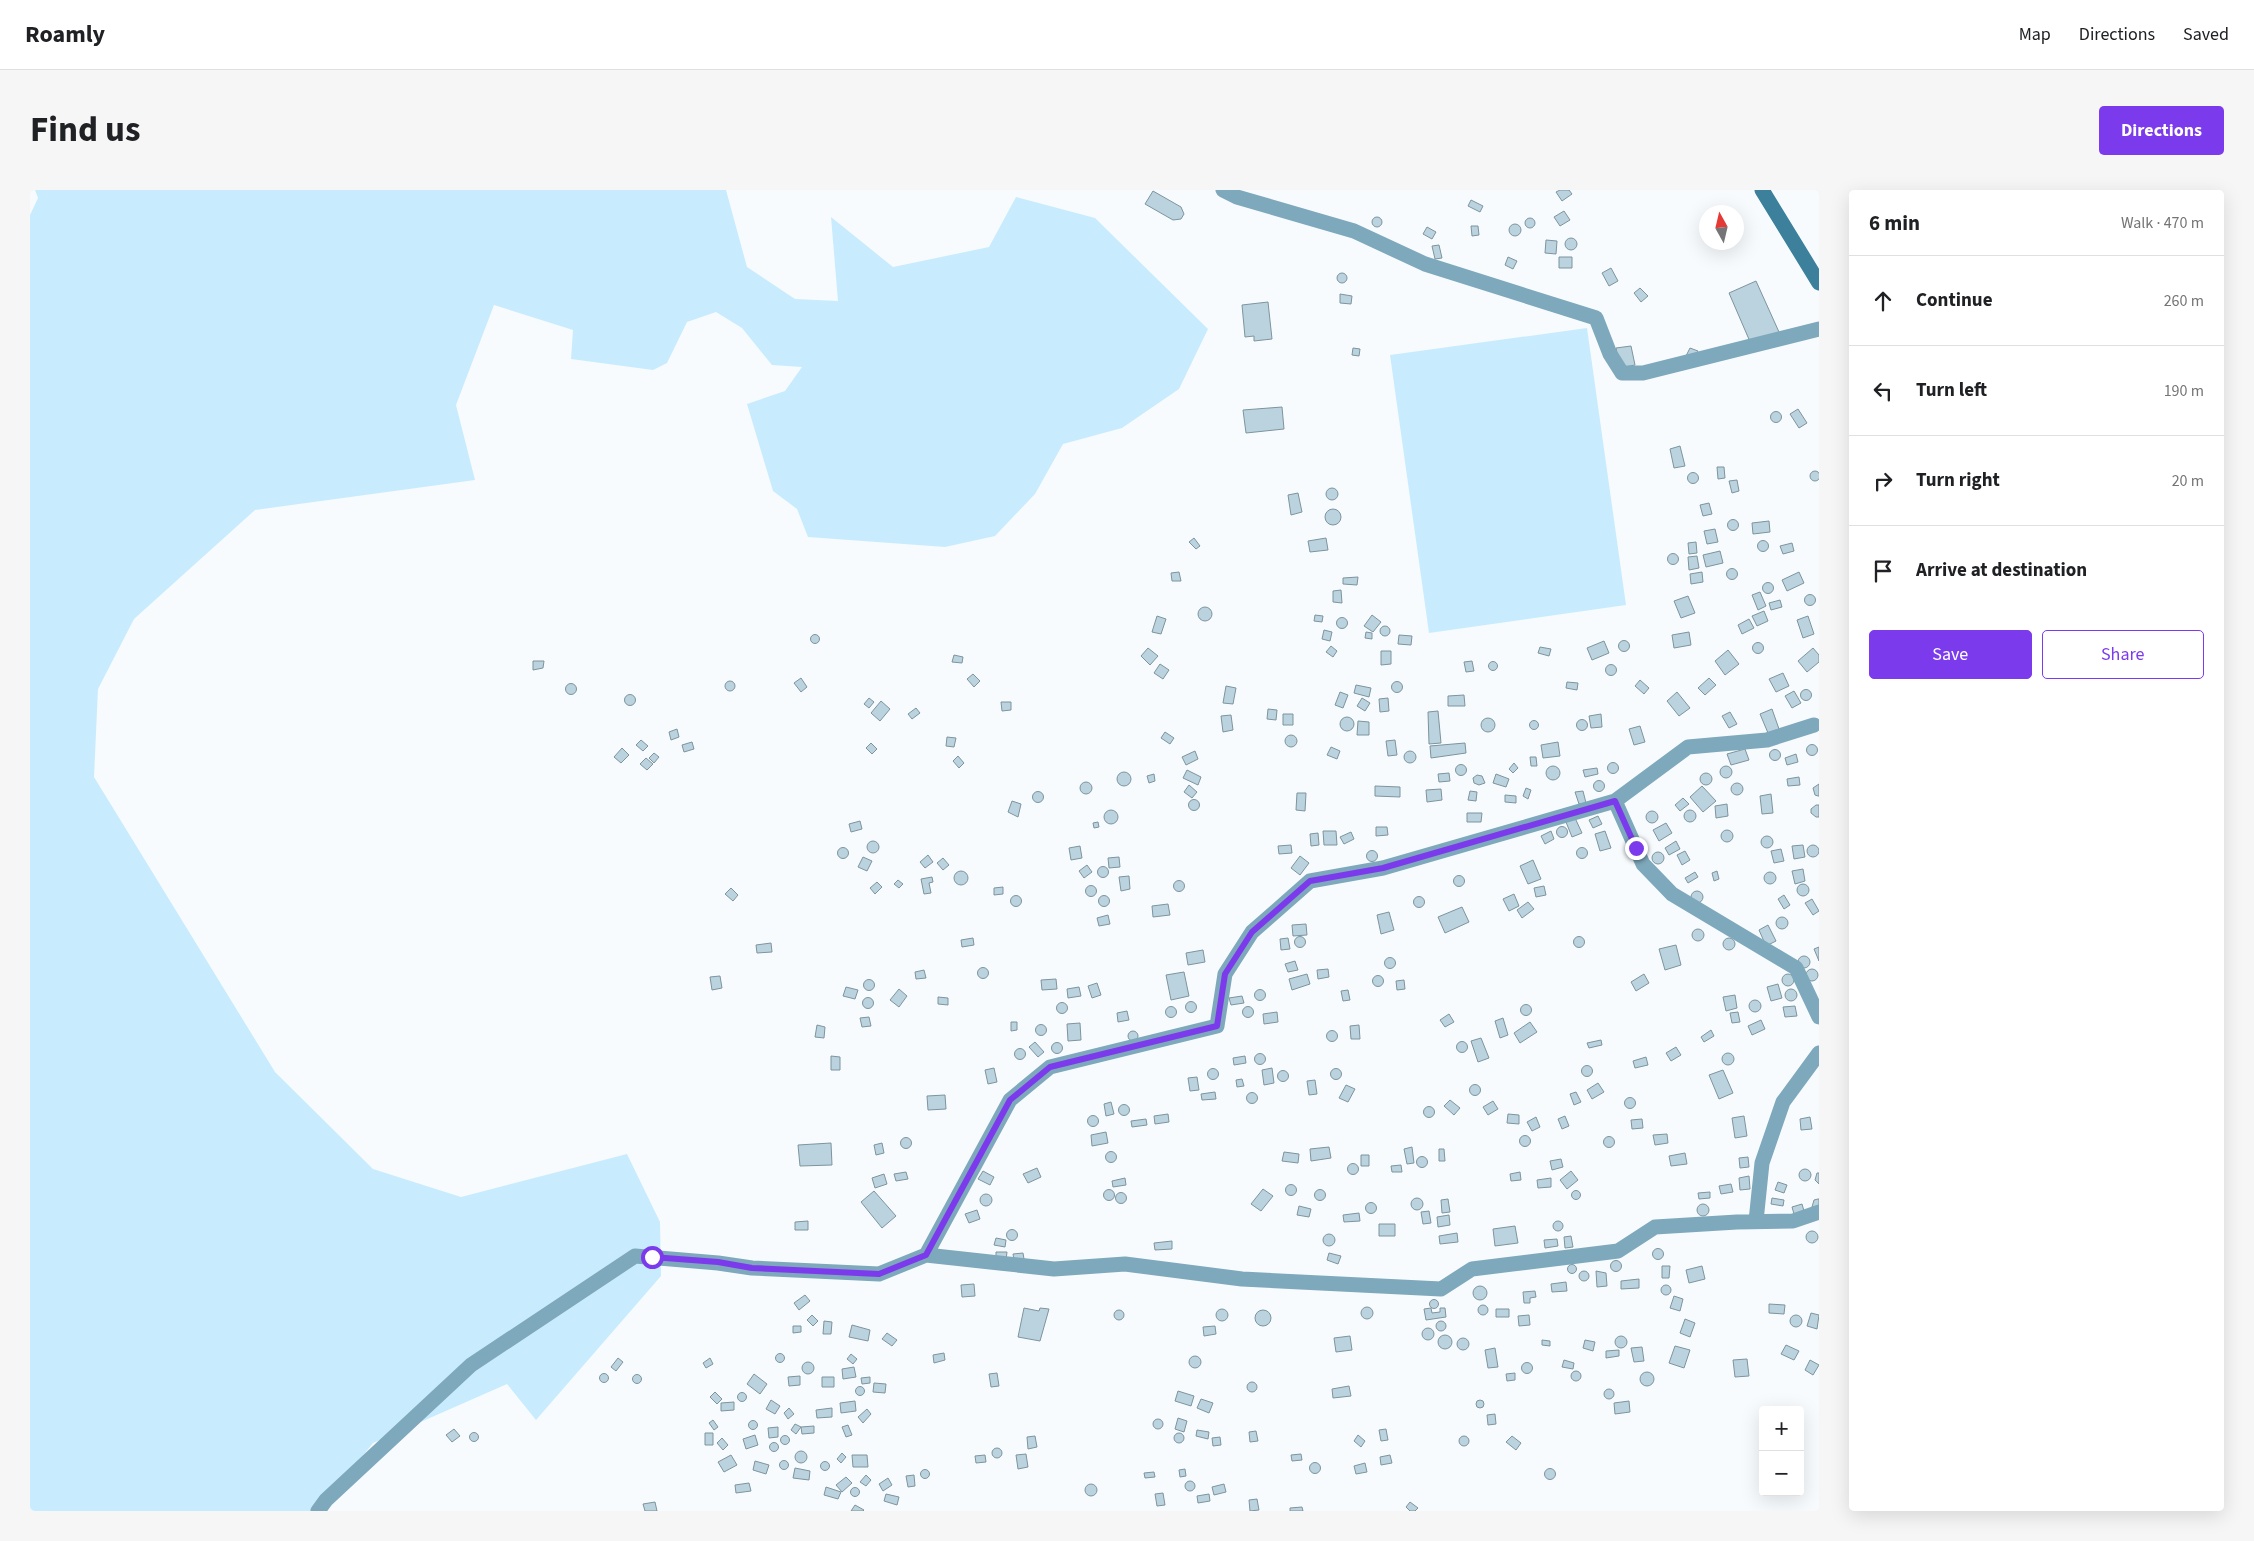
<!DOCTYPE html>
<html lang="en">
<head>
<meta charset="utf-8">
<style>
	:root { --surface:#fff; --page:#f6f6f6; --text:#202124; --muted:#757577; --line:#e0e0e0; --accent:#7c3aed }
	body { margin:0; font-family:"Source Sans 3",sans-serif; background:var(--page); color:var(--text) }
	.controls { position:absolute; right:15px; bottom:15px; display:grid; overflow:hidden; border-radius:5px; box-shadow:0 5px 20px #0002 }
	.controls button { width:45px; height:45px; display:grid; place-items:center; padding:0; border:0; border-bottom:1px solid var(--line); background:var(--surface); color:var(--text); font:25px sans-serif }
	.compass { position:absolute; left:1669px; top:15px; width:45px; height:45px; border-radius:50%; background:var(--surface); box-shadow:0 5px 20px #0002; rotate:352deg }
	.stop { position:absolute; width:15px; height:15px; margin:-11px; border:4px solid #7c3aed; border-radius:50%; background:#fff }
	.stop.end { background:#7c3aed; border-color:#fff; box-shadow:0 1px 5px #0008 }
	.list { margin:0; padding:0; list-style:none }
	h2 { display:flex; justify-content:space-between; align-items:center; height:65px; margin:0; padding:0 20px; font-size:21px }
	h2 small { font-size:16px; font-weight:400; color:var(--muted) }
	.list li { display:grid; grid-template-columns:32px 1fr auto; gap:15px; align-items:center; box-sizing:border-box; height:90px; padding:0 20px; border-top:1px solid var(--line) }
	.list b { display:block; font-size:19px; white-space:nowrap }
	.list em { font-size:16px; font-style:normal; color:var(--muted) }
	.actions { display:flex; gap:10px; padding:15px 20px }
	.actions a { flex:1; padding:11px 0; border:1px solid var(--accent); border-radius:5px; text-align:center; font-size:18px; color:var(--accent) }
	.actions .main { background:var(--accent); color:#fff }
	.icon { flex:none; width:28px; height:28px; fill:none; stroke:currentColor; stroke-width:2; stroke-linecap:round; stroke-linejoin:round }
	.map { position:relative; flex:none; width:1789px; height:1321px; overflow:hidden; border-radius:5px }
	header { display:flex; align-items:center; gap:30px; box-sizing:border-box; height:70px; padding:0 25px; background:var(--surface); border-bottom:1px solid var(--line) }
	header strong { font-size:24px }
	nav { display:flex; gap:28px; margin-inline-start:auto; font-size:18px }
	.intro { display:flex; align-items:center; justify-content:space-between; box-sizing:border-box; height:120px; padding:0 30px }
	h1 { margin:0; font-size:35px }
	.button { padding:12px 22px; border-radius:5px; background:var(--accent); color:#fff; font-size:18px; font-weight:700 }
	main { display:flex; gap:30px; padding:0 30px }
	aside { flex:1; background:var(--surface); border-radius:5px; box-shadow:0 5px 20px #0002 }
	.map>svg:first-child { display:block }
	.green { fill:#c8ecfd }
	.building { fill:#bbd3de; stroke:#7d949e }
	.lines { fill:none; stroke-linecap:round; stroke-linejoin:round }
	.street { stroke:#7ea8bb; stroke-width:15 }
	.secondary { stroke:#3c809b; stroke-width:15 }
	.route { stroke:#7c3aed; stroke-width:6 }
</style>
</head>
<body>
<header>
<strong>Roamly</strong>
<nav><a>Map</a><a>Directions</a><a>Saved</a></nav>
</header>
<div class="intro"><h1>Find us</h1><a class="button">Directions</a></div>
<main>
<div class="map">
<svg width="1789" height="1321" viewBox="0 0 1789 1321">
	<rect width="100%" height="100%" fill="#f7fbfe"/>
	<path class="green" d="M5 0H696L717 77 765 109 808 111 801 27 863 77 959 57 986 7 1065 28 1178 139 1149 199 1092 238 1033 254 1005 304 965 346 915 357 778 347 767 319 743 301 717 214 755 201 772 177 742 175 712 138 686 122 657 132 637 173 623 180 541 169 543 140 464 115 426 215 445 290 225 320 104 429 68 499 64 587 245 882 343 979 431 1007 597 964 630 1032 631 1086 506 1230 477 1194 343 1253 289 1321H0V25L8 8Z
		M1557 138 1596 415 1399 443 1360 165Z"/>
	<path class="building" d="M1530 0H1539L1542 4 1532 11 1526 2Z
		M1123 1 1151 17 1154 24 1151 29 1143 30 1115 14Z
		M1441 10 1453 16 1450 22 1438 16Z
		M1534 21 1540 30 1530 36 1524 27Z
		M1342 32a5 5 0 1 1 10 0a5 5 0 1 1-10 0Z
		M1495 33a5 5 0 1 1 10 0a5 5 0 1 1-10 0Z
		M1479 40a6 6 0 1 1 12 0a6 6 0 1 1-12 0Z
		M1441 36H1448L1449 45 1442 46Z
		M1397 37 1406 42 1402 49 1393 44Z
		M1535 54a6 6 0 1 1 12 0a6 6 0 1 1-12 0Z
		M1516 50 1527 51 1526 64 1515 63Z
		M1409 55 1412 68 1405 69 1402 56Z
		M1478 67 1487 71 1483 79 1475 75Z
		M1529 67H1542V78H1529Z
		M1581 78 1588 91 1579 96 1572 83Z
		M1307 88a5 5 0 1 1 10 0a5 5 0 1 1-10 0Z
		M1726 91 1749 142 1721 154 1699 103Z
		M1610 98 1618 106 1611 112 1604 103Z
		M1310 104 1322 106 1321 114 1310 113Z
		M1238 112 1242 149 1224 151V146L1215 147 1212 115Z
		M1601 156 1605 175 1590 178 1586 158Z
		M1323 158 1330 159 1329 166 1322 165Z
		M1660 158 1668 161 1663 171 1655 168Z
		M1252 217 1254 239 1216 243 1213 220Z
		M1768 219 1777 233 1769 238 1760 224Z
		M1740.5 227a5.5 5.5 0 1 1 11 0a5.5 5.5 0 1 1-11 0Z
		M1650 256 1655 276 1644 278 1640 259Z
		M1687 277H1694L1695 288 1688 289Z
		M1780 286a5 5 0 1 1 10 0a5 5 0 1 1-10 0Z
		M1657.5 288a5.5 5.5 0 1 1 11 0a5.5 5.5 0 1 1-11 0Z
		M1707 290 1709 301 1702 303 1699 291Z
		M1296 304a6 6 0 1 1 12 0a6 6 0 1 1-12 0Z
		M1268 303 1272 322 1261 325 1258 305Z
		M1679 313 1682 324 1673 326 1670 315Z
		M1295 327a8 8 0 1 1 16 0a8 8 0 1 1-16 0Z
		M1697.5 335a5.5 5.5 0 1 1 11 0a5.5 5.5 0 1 1-11 0Z
		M1739 331 1740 342 1723 344 1722 333Z
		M1685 339 1688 352 1677 354 1674 341Z
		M1164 348 1170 356 1166 359 1159 352Z
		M1296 348 1298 360 1280 362 1278 351Z
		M1727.5 356a5.5 5.5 0 1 1 11 0a5.5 5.5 0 1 1-11 0Z
		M1666 352 1667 363 1659 364 1658 353Z
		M1762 353 1764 361 1753 364 1750 356Z
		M1690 361 1693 373 1676 377 1673 365Z
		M1637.5 369a5.5 5.5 0 1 1 11 0a5.5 5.5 0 1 1-11 0Z
		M1667 366 1669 378 1659 380 1658 367Z
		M1696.5 384a5.5 5.5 0 1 1 11 0a5.5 5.5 0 1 1-11 0Z
		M1149 382 1151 391H1142L1141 383Z
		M1672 382 1673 392 1661 394 1660 384Z
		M1769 382 1774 393 1757 401 1752 390Z
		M1328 387 1327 395 1313 394V388Z
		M1732.5 398a5.5 5.5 0 1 1 11 0a5.5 5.5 0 1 1-11 0Z
		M1311 400 1312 413 1303 412V401Z
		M1730 402 1736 416 1728 420 1722 405Z
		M1774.5 410a5.5 5.5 0 1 1 11 0a5.5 5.5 0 1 1-11 0Z
		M1658 406 1665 423 1651 428 1644 411Z
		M1750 410 1752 417 1741 420 1739 413Z
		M1168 424a7 7 0 1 1 14 0a7 7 0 1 1-14 0Z
		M1734 421 1738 431 1727 436 1722 426Z
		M1285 425 1293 426 1292 432 1284 431Z
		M1342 425 1351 432 1343 442 1334 436Z
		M1127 426 1136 429 1131 444 1122 442Z
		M1778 426 1784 444 1773 448 1767 430Z
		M1306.5 433a5.5 5.5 0 1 1 11 0a5.5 5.5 0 1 1-11 0Z
		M1719 429 1724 438 1712 444 1708 435Z
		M1350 441a5 5 0 1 1 10 0a5 5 0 1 1-10 0Z
		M1294 440 1302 442 1300 451 1292 449Z
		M1336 442 1342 443V449L1335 448Z
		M1659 442 1661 455 1644 458 1642 445Z
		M780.5 449a4.5 4.5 0 1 1 9 0a4.5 4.5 0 1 1-9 0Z
		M1369 445 1382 446 1381 455 1368 454Z
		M1588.5 456a5.5 5.5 0 1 1 11 0a5.5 5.5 0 1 1-11 0Z
		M1574 451 1579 463 1562 470 1557 458Z
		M1722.5 458a5.5 5.5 0 1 1 11 0a5.5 5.5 0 1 1-11 0Z
		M1301 456 1307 461 1303 467 1296 462Z
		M1510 457 1521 459 1519 466 1508 463Z
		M1118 458 1128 466 1120 475 1111 466Z
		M1783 458 1789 465V472L1777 482 1768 471Z
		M1698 460 1709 474 1695 485 1685 471Z
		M1351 461H1361V474L1351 475Z
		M924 465 933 467 932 473 922 472Z
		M503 471H514L513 478 503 480Z
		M1442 471 1444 481 1436 482 1434 472Z
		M1458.5 476a4.5 4.5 0 1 1 9 0a4.5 4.5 0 1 1-9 0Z
		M1130 474 1139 480 1133 489 1124 483Z
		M1575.5 480a5.5 5.5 0 1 1 11 0a5.5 5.5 0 1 1-11 0Z
		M1753 483 1759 496 1746 502 1739 489Z
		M943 484 950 491 944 497 937 489Z
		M771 488 777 497 771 502 764 493Z
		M1679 488 1686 495 1675 505 1668 498Z
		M1610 490 1619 498 1614 504 1605 496Z
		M695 496a5 5 0 1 1 10 0a5 5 0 1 1-10 0Z
		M1361.5 497a5.5 5.5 0 1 1 11 0a5.5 5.5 0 1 1-11 0Z
		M1537 492 1548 493 1547 500 1536 498Z
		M535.5 499a5.5 5.5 0 1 1 11 0a5.5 5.5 0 1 1-11 0Z
		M1326 495 1341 498 1339 507 1324 503Z
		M1196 496 1206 498 1203 514 1193 513Z
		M1770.5 505a5.5 5.5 0 1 1 11 0a5.5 5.5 0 1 1-11 0Z
		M1764 501 1771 513 1762 518 1755 506Z
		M1310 502 1318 505 1313 518 1305 515Z
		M1647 502 1660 518 1649 526 1637 511Z
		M594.5 510a5.5 5.5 0 1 1 11 0a5.5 5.5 0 1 1-11 0Z
		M1434 505 1435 516H1418V506Z
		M839 508 844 512 839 518 834 514Z
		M1332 508 1340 513 1335 521 1327 516Z
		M1358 508 1359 521 1350 522 1349 509Z
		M851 511 860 519 850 531 841 523Z
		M971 512H981V520L972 521Z
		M886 518 890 523 882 529 878 524Z
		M1238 519 1247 520 1246 530 1237 529Z
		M1742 519 1749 539 1738 543 1730 524Z
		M1408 521 1411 553 1399 554 1398 522Z
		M1700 522 1707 534 1699 538 1692 526Z
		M1253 524H1263V535H1253Z
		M1571 524 1572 537 1561 538 1559 526Z
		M1201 525 1203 540 1193 542 1191 526Z
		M1310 534a7 7 0 1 1 14 0a7 7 0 1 1-14 0Z
		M1451 535a7 7 0 1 1 14 0a7 7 0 1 1-14 0Z
		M1546.5 535a5.5 5.5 0 1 1 11 0a5.5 5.5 0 1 1-11 0Z
		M1499.5 535a4.5 4.5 0 1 1 9 0a4.5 4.5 0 1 1-9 0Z
		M1328 531 1339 532V545H1327Z
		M1610 536 1615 552 1604 555 1599 539Z
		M647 539 649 547 641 550 639 542Z
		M1135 542 1144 548 1140 554 1131 548Z
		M1255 551a6 6 0 1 1 12 0a6 6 0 1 1-12 0Z
		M917 547 926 548 924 557 916 556Z
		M611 550 618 556 613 561 606 555Z
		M1365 550 1367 565 1358 566 1356 551Z
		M662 552 664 559 654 562 652 555Z
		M1528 552 1530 566 1513 568 1511 555Z
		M841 553 847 559 842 564 836 558Z
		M1435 553 1436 563 1401 568 1400 556Z
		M1776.5 560a5.5 5.5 0 1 1 11 0a5.5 5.5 0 1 1-11 0Z
		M1301 557 1310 561 1307 569 1297 565Z
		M592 558 599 565 591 573 584 567Z
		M1715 559 1719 570 1701 575 1697 564Z
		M1739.5 565a5.5 5.5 0 1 1 11 0a5.5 5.5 0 1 1-11 0Z
		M1374 567a6 6 0 1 1 12 0a6 6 0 1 1-12 0Z
		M1165 561 1168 569 1156 575 1152 567Z
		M624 563 629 567 624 573 619 568Z
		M1766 564 1768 572 1757 575 1755 568Z
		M928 566 934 573 929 578 923 571Z
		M1500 567H1506L1507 576H1501Z
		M616 568 623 574 617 580 610 574Z
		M1577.5 578a5.5 5.5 0 1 1 11 0a5.5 5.5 0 1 1-11 0Z
		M1484 573 1488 578 1483 583 1479 579Z
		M1425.5 580a5.5 5.5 0 1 1 11 0a5.5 5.5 0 1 1-11 0Z
		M1690 582a6 6 0 1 1 12 0a6 6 0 1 1-12 0Z
		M1516 583a7 7 0 1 1 14 0a7 7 0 1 1-14 0Z
		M1567 578 1568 584 1555 587 1553 580Z
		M1157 580 1171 587 1168 595 1153 588Z
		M1087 589a7 7 0 1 1 14 0a7 7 0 1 1-14 0Z
		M1670 589a6 6 0 1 1 12 0a6 6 0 1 1-12 0Z
		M1419 583 1420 591 1409 592 1408 584Z
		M1124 584 1125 591 1119 593 1117 586Z
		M1466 584 1479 589 1476 597 1463 593Z
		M1447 585 1452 586 1455 593 1449 595 1444 593 1443 588Z
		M1769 587 1770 595 1758 596 1757 589Z
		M1563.5 596a5.5 5.5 0 1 1 11 0a5.5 5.5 0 1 1-11 0Z
		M1050 598a6 6 0 1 1 12 0a6 6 0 1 1-12 0Z
		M1701 599a6 6 0 1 1 12 0a6 6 0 1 1-12 0Z
		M1789 594V606H1788L1785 605 1783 598Z
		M1159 595 1167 602 1162 608 1154 602Z
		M1345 596 1370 597V607L1345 606Z
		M1672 596 1686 611 1673 622 1660 607Z
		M1496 598 1501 600 1498 609 1493 606Z
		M1411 599 1412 610 1397 612 1396 600Z
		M1440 601 1447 602 1446 611 1438 610Z
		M1553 601 1556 613 1549 614 1545 602Z
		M1002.5 607a5.5 5.5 0 1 1 11 0a5.5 5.5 0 1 1-11 0Z
		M1267 603H1276L1275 621 1266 620Z
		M1741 604 1743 623 1732 624 1730 606Z
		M1475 605 1486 606V613L1475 612Z
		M1653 608 1659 614 1650 621 1645 615Z
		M1158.5 615a5.5 5.5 0 1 1 11 0a5.5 5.5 0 1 1-11 0Z
		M982 611 991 614 988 627 978 622Z
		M1697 614 1698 626 1686 628 1685 616Z
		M1786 615H1789V627H1786L1781 623V619Z
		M1654 626a6 6 0 1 1 12 0a6 6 0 1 1-12 0Z
		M1074 627a7 7 0 1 1 14 0a7 7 0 1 1-14 0Z
		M1616 627a6 6 0 1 1 12 0a6 6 0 1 1-12 0Z
		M1437 623H1452L1451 632H1437Z
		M1568 626 1572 634 1563 638 1559 630Z
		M1545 628 1552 643 1542 647 1536 632Z
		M830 631 832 639 821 642 819 634Z
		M1068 632 1069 637 1064 638 1063 633Z
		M1636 633 1642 643 1629 651 1623 640Z
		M1526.5 642a5.5 5.5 0 1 1 11 0a5.5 5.5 0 1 1-11 0Z
		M1346 637H1357L1358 645 1346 646Z
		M1691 646a6 6 0 1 1 12 0a6 6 0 1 1-12 0Z
		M1293 641H1306L1307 655H1294Z
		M1521 641 1524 649 1515 654 1511 646Z
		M1575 641 1581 658 1570 661 1565 644Z
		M1321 642 1324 649 1314 654 1310 647Z
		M1288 643 1289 655 1281 656 1280 644Z
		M1731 652a6 6 0 1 1 12 0a6 6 0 1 1-12 0Z
		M837 657a6 6 0 1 1 12 0a6 6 0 1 1-12 0Z
		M1646 651 1650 659 1639 665 1635 658Z
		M1777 661a6 6 0 1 1 12 0a6 6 0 1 1-12 0Z
		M1261 655 1262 663 1249 664 1248 656Z
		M1773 655 1775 667 1764 669 1762 656Z
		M1050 656 1052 668 1041 670 1039 658Z
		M1546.5 663a5.5 5.5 0 1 1 11 0a5.5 5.5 0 1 1-11 0Z
		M807.5 663a5.5 5.5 0 1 1 11 0a5.5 5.5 0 1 1-11 0Z
		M1751 659 1754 671 1744 673 1741 661Z
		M1336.5 666a5.5 5.5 0 1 1 11 0a5.5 5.5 0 1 1-11 0Z
		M1655 661 1660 670 1652 675 1647 665Z
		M1622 668a6 6 0 1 1 12 0a6 6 0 1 1-12 0Z
		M898 665 903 672 895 678 890 672Z
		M1270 666 1279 673 1270 685 1261 678Z
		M833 667 842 671 837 681 828 677Z
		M1089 667 1090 677 1079 678 1078 668Z
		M913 668 919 675 913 680 907 673Z
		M1503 670 1511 689 1498 694 1490 676Z
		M1057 675 1062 682 1054 688 1049 681Z
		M1067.5 682a5.5 5.5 0 1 1 11 0a5.5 5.5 0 1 1-11 0Z
		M1773 679 1775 691 1765 694 1762 681Z
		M1687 681 1689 689 1684 691 1682 683Z
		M924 688a7 7 0 1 1 14 0a7 7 0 1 1-14 0Z
		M1734 688a6 6 0 1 1 12 0a6 6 0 1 1-12 0Z
		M1665 682 1668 687 1658 693 1655 688Z
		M1423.5 691a5.5 5.5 0 1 1 11 0a5.5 5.5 0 1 1-11 0Z
		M1099 686 1100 699 1091 701 1089 687Z
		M902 687 903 692 899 693 901 703 894 704 891 689Z
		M868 690 873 694 869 698 864 694Z
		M1143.5 696a5.5 5.5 0 1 1 11 0a5.5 5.5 0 1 1-11 0Z
		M847 692 852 697 845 704 840 698Z
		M1767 700a6 6 0 1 1 12 0a6 6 0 1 1-12 0Z
		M1055.5 701a5.5 5.5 0 1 1 11 0a5.5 5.5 0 1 1-11 0Z
		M1514 696 1516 705 1506 707 1504 698Z
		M973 697V704L964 705V698Z
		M701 698 708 705 703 711 695 704Z
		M1661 707a6 6 0 1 1 12 0a6 6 0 1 1-12 0Z
		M1484 704 1489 716 1479 721 1473 709Z
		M1754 705 1760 715 1754 719 1748 709Z
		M1068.5 711a5.5 5.5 0 1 1 11 0a5.5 5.5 0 1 1-11 0Z
		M980.5 711a5.5 5.5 0 1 1 11 0a5.5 5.5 0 1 1-11 0Z
		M1383.5 712a5.5 5.5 0 1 1 11 0a5.5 5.5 0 1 1-11 0Z
		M1782 709 1789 721 1783 725 1775 713Z
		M1498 712 1504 719 1492 728 1487 720Z
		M1138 714 1140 725 1123 727 1122 716Z
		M1432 717 1439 732 1415 743 1408 727Z
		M1359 722 1364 740 1351 744 1347 725Z
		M1078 725 1080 734 1069 736 1067 728Z
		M1746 733a6 6 0 1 1 12 0a6 6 0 1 1-12 0Z
		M1276 734 1277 745 1263 746 1262 735Z
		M1738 735 1746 751 1736 756 1729 740Z
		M1662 745a6 6 0 1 1 12 0a6 6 0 1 1-12 0Z
		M1543.5 752a5.5 5.5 0 1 1 11 0a5.5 5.5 0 1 1-11 0Z
		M1264.5 752a5.5 5.5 0 1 1 11 0a5.5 5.5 0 1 1-11 0Z
		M1693 754a6 6 0 1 1 12 0a6 6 0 1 1-12 0Z
		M943 748 944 755 932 757 931 750Z
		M1258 748 1260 759 1251 760 1250 749Z
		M741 753 742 762 727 763 726 755Z
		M1646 755 1651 775 1635 780 1629 759Z
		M1789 757V771L1784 759Z
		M1173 760 1175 772 1158 775 1156 763Z
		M1768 772a6 6 0 1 1 12 0a6 6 0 1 1-12 0Z
		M1354.5 773a5.5 5.5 0 1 1 11 0a5.5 5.5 0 1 1-11 0Z
		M1265 771 1268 780 1258 782 1255 774Z
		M947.5 783a5.5 5.5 0 1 1 11 0a5.5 5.5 0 1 1-11 0Z
		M1298 779 1299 787 1288 789 1287 780Z
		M1776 785a6 6 0 1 1 12 0a6 6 0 1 1-12 0Z
		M894 780 896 788 886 789 885 782Z
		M1154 782 1159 806 1141 810 1136 785Z
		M1752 790a6 6 0 1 1 12 0a6 6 0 1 1-12 0Z
		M1277 784 1280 794 1262 800 1259 789Z
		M1614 784 1619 793 1606 801 1601 792Z
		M1342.5 791a5.5 5.5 0 1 1 11 0a5.5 5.5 0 1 1-11 0Z
		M690 786 692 798 682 800 680 787Z
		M1026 789 1027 799 1012 800 1011 790Z
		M833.5 795a5.5 5.5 0 1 1 11 0a5.5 5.5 0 1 1-11 0Z
		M1374 790 1375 799 1367 800 1366 791Z
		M1067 793 1071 805 1062 808 1058 796Z
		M1748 794 1752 808 1741 811 1737 797Z
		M816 797 828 800 825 809 813 806Z
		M1049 797 1051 806 1038 808 1037 799Z
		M1755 805a6 6 0 1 1 12 0a6 6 0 1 1-12 0Z
		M869 799 877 806 869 817 860 810Z
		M1224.5 805a5.5 5.5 0 1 1 11 0a5.5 5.5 0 1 1-11 0Z
		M1318 800 1320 810 1313 811 1311 801Z
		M1705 805 1707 818 1696 821 1693 807Z
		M1212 806 1214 813 1201 815 1199 808Z
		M908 807 918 808V815L908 814Z
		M832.5 813a5.5 5.5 0 1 1 11 0a5.5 5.5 0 1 1-11 0Z
		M1719 816a6 6 0 1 1 12 0a6 6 0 1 1-12 0Z
		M1155.5 817a5.5 5.5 0 1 1 11 0a5.5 5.5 0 1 1-11 0Z
		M1026.5 818a5.5 5.5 0 1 1 11 0a5.5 5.5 0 1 1-11 0Z
		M1490.5 820a5.5 5.5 0 1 1 11 0a5.5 5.5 0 1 1-11 0Z
		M1765 816 1767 826 1755 827 1753 817Z
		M1135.5 822a5.5 5.5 0 1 1 11 0a5.5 5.5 0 1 1-11 0Z
		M1212.5 822a5.5 5.5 0 1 1 11 0a5.5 5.5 0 1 1-11 0Z
		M1097 821 1099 830 1088 832 1087 823Z
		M1247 822 1248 832 1234 834 1233 824Z
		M1708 822 1710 832 1702 833 1700 823Z
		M1419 824 1424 832 1415 837 1410 830Z
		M839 827 841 836 832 837 830 828Z
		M1473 828 1478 845 1470 848 1465 831Z
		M1731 830 1735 839 1722 845 1718 836Z
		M981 832H987V840L981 841Z
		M1500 832 1507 842 1490 853 1484 843Z
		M1050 833 1051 850 1038 851 1037 834Z
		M1005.5 840a5.5 5.5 0 1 1 11 0a5.5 5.5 0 1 1-11 0Z
		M787 835 795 837 794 848 785 847Z
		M1329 835 1330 849H1321L1320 836Z
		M1681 840 1684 846 1674 852 1671 847Z
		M1296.5 846a5.5 5.5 0 1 1 11 0a5.5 5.5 0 1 1-11 0Z
		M1098 846a5 5 0 1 1 10 0a5 5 0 1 1-10 0Z
		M1451 848 1459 868 1448 872 1441 851Z
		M1571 850 1572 855 1559 858 1557 853Z
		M1426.5 857a5.5 5.5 0 1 1 11 0a5.5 5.5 0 1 1-11 0Z
		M1005 852 1014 862 1008 867 999 857Z
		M1021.5 858a5.5 5.5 0 1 1 11 0a5.5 5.5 0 1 1-11 0Z
		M1646 857 1651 865 1641 871 1636 863Z
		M984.5 864a5.5 5.5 0 1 1 11 0a5.5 5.5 0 1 1-11 0Z
		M1692 869a6 6 0 1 1 12 0a6 6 0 1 1-12 0Z
		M1224.5 869a5.5 5.5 0 1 1 11 0a5.5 5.5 0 1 1-11 0Z
		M801 866 810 867V880H801Z
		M1215 866 1216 873 1204 875 1203 868Z
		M1616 867 1618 875 1605 878 1603 871Z
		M1551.5 881a5.5 5.5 0 1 1 11 0a5.5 5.5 0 1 1-11 0Z
		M964 878 967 892 958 894 955 880Z
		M1242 878 1244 893 1234 895 1232 880Z
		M1177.5 884a5.5 5.5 0 1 1 11 0a5.5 5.5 0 1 1-11 0Z
		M1300.5 884a5.5 5.5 0 1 1 11 0a5.5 5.5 0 1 1-11 0Z
		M1693 880 1703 903 1689 909 1679 885Z
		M1247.5 886a5.5 5.5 0 1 1 11 0a5.5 5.5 0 1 1-11 0Z
		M1167 887 1169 900 1160 901 1158 888Z
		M1212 889 1214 896 1207 897 1206 890Z
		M1285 890 1287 904 1279 905 1277 891Z
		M1568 893 1574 902 1562 909 1557 900Z
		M1439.5 900a5.5 5.5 0 1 1 11 0a5.5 5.5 0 1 1-11 0Z
		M1316 895 1325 899 1318 912 1309 908Z
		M1185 902 1186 909 1172 910 1171 904Z
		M1546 902 1551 912 1544 915 1540 904Z
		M1216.5 908a5.5 5.5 0 1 1 11 0a5.5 5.5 0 1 1-11 0Z
		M915 905 916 919 898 920 897 906Z
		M1594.5 913a5.5 5.5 0 1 1 11 0a5.5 5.5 0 1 1-11 0Z
		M1420 910 1430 918 1424 925 1414 916Z
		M1463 911 1468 919 1458 925 1453 917Z
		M1081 912 1084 924 1076 926 1074 914Z
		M1088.5 920a5.5 5.5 0 1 1 11 0a5.5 5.5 0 1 1-11 0Z
		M1393.5 922a5.5 5.5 0 1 1 11 0a5.5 5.5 0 1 1-11 0Z
		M1138 924 1139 932 1125 934 1124 926Z
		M1478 924 1489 925V934L1477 933Z
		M1057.5 931a5.5 5.5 0 1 1 11 0a5.5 5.5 0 1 1-11 0Z
		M1535 926 1539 936 1532 939 1528 929Z
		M1714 926 1717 946 1705 948 1702 928Z
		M1506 927 1510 937 1502 941 1497 932Z
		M1780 927 1782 939 1771 940 1770 929Z
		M1116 929 1117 935 1102 937 1101 931Z
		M1612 929 1613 938 1602 939 1601 930Z
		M1076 942 1078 953 1062 956 1061 945Z
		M1637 944 1638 953 1625 955 1623 945Z
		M1489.5 951a5.5 5.5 0 1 1 11 0a5.5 5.5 0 1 1-11 0Z
		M1573.5 952a5.5 5.5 0 1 1 11 0a5.5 5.5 0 1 1-11 0Z
		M870.5 953a5.5 5.5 0 1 1 11 0a5.5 5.5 0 1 1-11 0Z
		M801 953 802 975 770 976 768 955Z
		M852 953 854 963 846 965 844 955Z
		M1299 957 1301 968 1281 971 1280 959Z
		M1382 957 1384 973 1377 974 1374 959Z
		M1409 959H1414L1415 971H1409Z
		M1075.5 967a5.5 5.5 0 1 1 11 0a5.5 5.5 0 1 1-11 0Z
		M1254 962 1269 964 1268 973 1252 971Z
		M1655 963 1657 974 1641 976 1639 966Z
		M1331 965H1339V976H1331Z
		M1386.5 972a5.5 5.5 0 1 1 11 0a5.5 5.5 0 1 1-11 0Z
		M1718 967 1719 977 1710 978 1709 968Z
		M1531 969 1533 977 1522 980 1520 971Z
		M1317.5 979a5.5 5.5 0 1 1 11 0a5.5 5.5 0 1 1-11 0Z
		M1371 975 1372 982H1362L1361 976Z
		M1007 978 1011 987 998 993 993 984Z
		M1769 985a6 6 0 1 1 12 0a6 6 0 1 1-12 0Z
		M953 981 964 987 960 995 948 989Z
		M1541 981 1548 990 1537 999 1530 990Z
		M876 982 878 989 866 991 864 984Z
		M1490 982 1491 990 1481 991 1480 984Z
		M1787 983H1789V994L1785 990Z
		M854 984 857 994 845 998 842 988Z
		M1719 986 1720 999 1710 1000 1709 988Z
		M1095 988 1096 995 1083 997 1082 991Z
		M1521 988V997L1508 998 1507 990Z
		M1748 992 1757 995 1754 1003 1745 1000Z
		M1701 994 1703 1002 1691 1004 1689 996Z
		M1255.5 1000a5.5 5.5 0 1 1 11 0a5.5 5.5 0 1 1-11 0Z
		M1233 999 1243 1006 1231 1021 1221 1014Z
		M1073.5 1005a5.5 5.5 0 1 1 11 0a5.5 5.5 0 1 1-11 0Z
		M1284.5 1005a5.5 5.5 0 1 1 11 0a5.5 5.5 0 1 1-11 0Z
		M1541.5 1005a4.5 4.5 0 1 1 9 0a4.5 4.5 0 1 1-9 0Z
		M844 1001 866 1026 852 1038 831 1012Z
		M1680 1002V1008L1669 1009 1668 1003Z
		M1085.5 1008a5.5 5.5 0 1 1 11 0a5.5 5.5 0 1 1-11 0Z
		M950 1010a6 6 0 1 1 12 0a6 6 0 1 1-12 0Z
		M1742 1008 1754 1010 1753 1016 1741 1014Z
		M1381 1014a6 6 0 1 1 12 0a6 6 0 1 1-12 0Z
		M1418 1009 1420 1022 1412 1023 1411 1010Z
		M1788 1009H1789V1021L1782 1017 1784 1010Z
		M1335.5 1018a5.5 5.5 0 1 1 11 0a5.5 5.5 0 1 1-11 0Z
		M1667 1020a6 6 0 1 1 12 0a6 6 0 1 1-12 0Z
		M1772 1014 1774 1021 1764 1024 1762 1017Z
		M1269 1016 1281 1019 1279 1027 1267 1025Z
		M947 1020 950 1029 939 1033 935 1024Z
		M1399 1021 1401 1033 1393 1034 1391 1022Z
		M1329 1023 1330 1031 1314 1032 1313 1025Z
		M1419 1025 1420 1035 1408 1037 1407 1027Z
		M778 1031V1040H765V1032Z
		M1523 1036a5 5 0 1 1 10 0a5 5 0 1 1-10 0Z
		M1349 1034H1365V1046H1349Z
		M1485 1036 1488 1053 1465 1056 1463 1039Z
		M976.5 1045a5.5 5.5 0 1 1 11 0a5.5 5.5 0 1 1-11 0Z
		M1776 1047a6 6 0 1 1 12 0a6 6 0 1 1-12 0Z
		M1427 1043 1428 1052 1410 1054 1409 1046Z
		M1293 1050a6 6 0 1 1 12 0a6 6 0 1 1-12 0Z
		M1541 1046 1543 1057 1535 1058 1534 1047Z
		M966 1048 976 1050 975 1057 964 1055Z
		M1527 1049 1528 1056 1515 1058 1514 1050Z
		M1142 1051V1059L1125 1060 1124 1053Z
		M1622.5 1064a5.5 5.5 0 1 1 11 0a5.5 5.5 0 1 1-11 0Z
		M966 1062H977L976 1070 966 1069Z
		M993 1063 994 1069 984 1070 983 1064Z
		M1299 1063 1311 1066 1308 1074 1297 1070Z
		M1580.5 1076a5.5 5.5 0 1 1 11 0a5.5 5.5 0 1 1-11 0Z
		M1537.5 1079a4.5 4.5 0 1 1 9 0a4.5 4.5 0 1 1-9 0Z
		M1632 1076H1640L1639 1088H1632Z
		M1672 1076 1675 1089 1659 1093 1656 1080Z
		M1549 1086a5 5 0 1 1 10 0a5 5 0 1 1-10 0Z
		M1566 1081 1576 1083 1577 1096 1567 1097Z
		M1609 1089V1098L1591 1099V1091Z
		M1536 1092 1537 1101 1522 1102 1521 1094Z
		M944 1094 945 1106 932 1107 931 1095Z
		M1631 1100a5 5 0 1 1 10 0a5 5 0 1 1-10 0Z
		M1443 1103a7 7 0 1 1 14 0a7 7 0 1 1-14 0Z
		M1505 1101 1506 1107 1500 1108V1113H1494L1493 1102Z
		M775 1105 780 1111 769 1120 764 1113Z
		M1644 1106 1653 1109 1650 1121 1640 1118Z
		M1399.5 1114a4.5 4.5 0 1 1 9 0a4.5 4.5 0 1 1-9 0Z
		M1739 1114 1755 1115 1754 1124 1739 1123Z
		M1448 1120a5 5 0 1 1 10 0a5 5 0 1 1-10 0Z
		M1331 1123a6 6 0 1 1 12 0a6 6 0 1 1-12 0Z
		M994 1118 1009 1121 1010 1118 1019 1119 1010 1151 988 1147Z
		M1401 1118 1402 1123 1410 1122V1118H1415L1416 1127 1396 1130 1394 1119Z
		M1186 1125a6 6 0 1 1 12 0a6 6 0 1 1-12 0Z
		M1466 1119H1479V1127H1466Z
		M1084 1125a5 5 0 1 1 10 0a5 5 0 1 1-10 0Z
		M1225 1128a8 8 0 1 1 16 0a8 8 0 1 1-16 0Z
		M1781 1123 1789 1125 1787 1139 1777 1136Z
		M1760 1131a6 6 0 1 1 12 0a6 6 0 1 1-12 0Z
		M782 1125 788 1131 783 1136 777 1130Z
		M1499 1125 1500 1135 1489 1136 1488 1126Z
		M1655 1129 1665 1133 1660 1147 1650 1143Z
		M1406 1136a5 5 0 1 1 10 0a5 5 0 1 1-10 0Z
		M794 1131 802 1132 801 1144H793Z
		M822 1135 840 1140 838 1151 819 1147Z
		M763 1136H771V1142L763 1143Z
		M1185 1136 1186 1144 1174 1146 1173 1137Z
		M1392 1144a6 6 0 1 1 12 0a6 6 0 1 1-12 0Z
		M857 1143 867 1150 862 1156 852 1149Z
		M1408 1152a7 7 0 1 1 14 0a7 7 0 1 1-14 0Z
		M1585 1152a6 6 0 1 1 12 0a6 6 0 1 1-12 0Z
		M1320 1146 1322 1160 1306 1162 1304 1148Z
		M1427 1154a6 6 0 1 1 12 0a6 6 0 1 1-12 0Z
		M1512 1150 1520 1151V1156L1512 1155Z
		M1555 1150 1565 1152 1563 1161 1553 1158Z
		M1756 1155 1769 1161 1764 1170 1751 1164Z
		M1645 1156 1660 1160 1654 1178 1639 1173Z
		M1612 1157 1614 1171 1604 1172 1601 1158Z
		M1465 1158 1468 1177 1458 1178 1455 1160Z
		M1589 1160V1166L1576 1168V1161Z
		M914 1163 915 1170 904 1173 903 1165Z
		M745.5 1168a4.5 4.5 0 1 1 9 0a4.5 4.5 0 1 1-9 0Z
		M821 1164 827 1169 823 1174 817 1169Z
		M1159 1172a6 6 0 1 1 12 0a6 6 0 1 1-12 0Z
		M588 1168 593 1172 586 1181 581 1177Z
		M680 1168 683 1174 676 1178 673 1173Z
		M1717 1169 1719 1186 1705 1187 1703 1170Z
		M1534 1170 1544 1173 1543 1179 1532 1177Z
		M1780 1170 1789 1175 1783 1185 1775 1180Z
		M772 1178a6 6 0 1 1 12 0a6 6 0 1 1-12 0Z
		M1491.5 1178a5.5 5.5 0 1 1 11 0a5.5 5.5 0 1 1-11 0Z
		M824 1177 826 1187 813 1189 812 1179Z
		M1541 1186a5 5 0 1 1 10 0a5 5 0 1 1-10 0Z
		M1610 1189a7 7 0 1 1 14 0a7 7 0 1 1-14 0Z
		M967 1183 969 1196 961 1197 959 1184Z
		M1485 1183V1190L1477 1191 1476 1184Z
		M569.5 1188a4.5 4.5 0 1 1 9 0a4.5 4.5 0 1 1-9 0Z
		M724 1184 737 1194 730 1204 717 1194Z
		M602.5 1189a4.5 4.5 0 1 1 9 0a4.5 4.5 0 1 1-9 0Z
		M770 1186V1195L759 1196 758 1187Z
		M792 1187H804V1197H792Z
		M840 1187V1193L832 1194 831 1188Z
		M1217 1197a5 5 0 1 1 10 0a5 5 0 1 1-10 0Z
		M844 1193 856 1194 855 1203 843 1202Z
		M1319 1196 1321 1206 1303 1208 1302 1199Z
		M825.5 1201a4.5 4.5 0 1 1 9 0a4.5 4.5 0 1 1-9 0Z
		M1574 1204a5 5 0 1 1 10 0a5 5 0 1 1-10 0Z
		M1148 1201 1164 1206 1161 1216 1145 1211Z
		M685 1202 692 1209 687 1214 680 1207Z
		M707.5 1207a4.5 4.5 0 1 1 9 0a4.5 4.5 0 1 1-9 0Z
		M1171 1209 1183 1213 1179 1223 1167 1218Z
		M1446 1214a4 4 0 1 1 8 0a4 4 0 1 1-8 0Z
		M741 1210 750 1216 745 1224 736 1219Z
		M825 1211 826 1221 811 1223 810 1213Z
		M1599 1211 1600 1222 1585 1224 1584 1213Z
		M704 1212V1220L691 1221V1213Z
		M759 1218 764 1224 758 1229 754 1223Z
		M802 1218V1227L787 1228 786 1220Z
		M837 1219 841 1224 833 1233 828 1227Z
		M1465 1224 1466 1234 1458 1235 1457 1225Z
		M1148 1228 1157 1231 1154 1242 1145 1239Z
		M1123 1234a5 5 0 1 1 10 0a5 5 0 1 1-10 0Z
		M683 1230 688 1237 684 1240 679 1233Z
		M718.5 1235a4.5 4.5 0 1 1 9 0a4.5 4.5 0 1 1-9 0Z
		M765 1234 771 1237 766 1244 761 1240Z
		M818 1235 822 1245 816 1247 812 1237Z
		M784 1236V1243L772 1244 771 1237Z
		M748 1237V1247L739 1248 738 1238Z
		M424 1239 430 1246 422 1252 416 1245Z
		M1356 1239 1358 1250 1351 1251 1349 1240Z
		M1167 1240 1179 1242 1178 1249 1166 1246Z
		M1226 1241 1228 1251 1220 1252 1219 1242Z
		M439.5 1247a4.5 4.5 0 1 1 9 0a4.5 4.5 0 1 1-9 0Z
		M675 1243H683V1255H675Z
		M1144 1248a5 5 0 1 1 10 0a5 5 0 1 1-10 0Z
		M725 1245 728 1255 716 1259 713 1249Z
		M1328 1245 1335 1251 1331 1257 1324 1251Z
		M750.5 1250a4.5 4.5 0 1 1 9 0a4.5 4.5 0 1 1-9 0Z
		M1005 1246 1007 1257 998 1259 997 1247Z
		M1482 1246 1491 1253 1486 1260 1476 1252Z
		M1429 1251a5 5 0 1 1 10 0a5 5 0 1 1-10 0Z
		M1190 1247 1191 1255 1183 1256 1182 1248Z
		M692 1248 698 1255 693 1260 687 1253Z
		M739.5 1257a4.5 4.5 0 1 1 9 0a4.5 4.5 0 1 1-9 0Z
		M962 1263a5 5 0 1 1 10 0a5 5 0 1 1-10 0Z
		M765 1267a6 6 0 1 1 12 0a6 6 0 1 1-12 0Z
		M812 1263 816 1267 811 1273 807 1269Z
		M996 1264 998 1277 988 1279 986 1265Z
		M1271 1264 1272 1270 1262 1271 1261 1265Z
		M701 1265 707 1275 694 1282 688 1272Z
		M822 1265H837L838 1277H823Z
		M955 1265 956 1272 946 1273 945 1266Z
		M1360 1265 1362 1273 1351 1275 1350 1267Z
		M749.5 1275a4.5 4.5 0 1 1 9 0a4.5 4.5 0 1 1-9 0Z
		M725 1271 739 1275 736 1284 723 1280Z
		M790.5 1276a4.5 4.5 0 1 1 9 0a4.5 4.5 0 1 1-9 0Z
		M1279.5 1278a5.5 5.5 0 1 1 11 0a5.5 5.5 0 1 1-11 0Z
		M1335 1273 1337 1282 1326 1284 1324 1276Z
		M765 1278 780 1281 779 1290 763 1288Z
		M1514.5 1284a5.5 5.5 0 1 1 11 0a5.5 5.5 0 1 1-11 0Z
		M1155 1279 1156 1286 1150 1287 1149 1280Z
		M890.5 1284a4.5 4.5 0 1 1 9 0a4.5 4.5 0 1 1-9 0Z
		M1124 1282 1125 1287 1115 1288 1114 1283Z
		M836 1285 841 1290 836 1296 830 1292Z
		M884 1285 885 1296 878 1297 876 1286Z
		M816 1287 822 1293 812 1302 806 1295Z
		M858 1288 862 1295 853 1301 849 1294Z
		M1155 1296a5 5 0 1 1 10 0a5 5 0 1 1-10 0Z
		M719 1293 721 1301 706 1303 705 1295Z
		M1055 1300a6 6 0 1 1 12 0a6 6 0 1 1-12 0Z
		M1194 1294 1196 1302 1184 1305 1182 1297Z
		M796 1297 811 1302 808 1309 794 1305Z
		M820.5 1302a4.5 4.5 0 1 1 9 0a4.5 4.5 0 1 1-9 0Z
		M1133 1303 1135 1315 1127 1316 1125 1304Z
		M856 1304 869 1307 867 1315 854 1311Z
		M1179 1304 1180 1311 1168 1313 1167 1306Z
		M1227 1309 1229 1320 1220 1321 1219 1310Z
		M625 1312 627 1321H615L613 1314Z
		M1380 1312 1388 1318 1385 1321H1380L1376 1317Z
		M825 1315 834 1320 833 1321H821Z
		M1272 1317 1273 1321H1260V1318Z"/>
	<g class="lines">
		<path class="street" d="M1193 0 1207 7 1324 41 1395 74 1566 128 1580 164 1592 183H1613L1789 139
			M1585 611 1658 557 1737 550 1784 535
			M1726 1031 1732 973 1753 912 1789 863
			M896 1065 980 910 1020 877 1187 836 1195 784 1222 742 1280 691 1353 678 1585 611 1613 674 1642 704 1766 778 1789 827
			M288 1321 296 1310 441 1175 605 1066 688 1073 722 1078 849 1084 896 1065 1024 1079 1095 1074 1212 1089 1411 1099 1442 1079 1588 1061 1625 1037 1707 1032 1763 1031 1789 1022"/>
		<path class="secondary" d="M1732 0 1789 93"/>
	</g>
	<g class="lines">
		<path class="route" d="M622 1067 688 1072 722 1078 849 1084 896 1065 980 910 1020 877 1187 836 1195 784 1222 742 1280 691 1353 678 1585 611 1606 658"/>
	</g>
</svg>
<div class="controls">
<button>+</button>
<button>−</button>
</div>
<svg class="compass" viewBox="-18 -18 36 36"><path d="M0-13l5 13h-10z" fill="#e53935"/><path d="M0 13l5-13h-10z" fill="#757577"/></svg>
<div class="stop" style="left:622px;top:1067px"></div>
<div class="stop end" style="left:1606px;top:658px"></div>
</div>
<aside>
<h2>6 min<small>Walk · 470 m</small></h2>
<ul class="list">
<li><svg class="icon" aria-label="ahead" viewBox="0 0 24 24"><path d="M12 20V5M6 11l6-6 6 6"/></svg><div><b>Continue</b></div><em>260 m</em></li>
<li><svg class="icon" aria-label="left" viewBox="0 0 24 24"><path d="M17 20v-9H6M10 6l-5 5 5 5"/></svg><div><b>Turn left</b></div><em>190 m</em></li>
<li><svg class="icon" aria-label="right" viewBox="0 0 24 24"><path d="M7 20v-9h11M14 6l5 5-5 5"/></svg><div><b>Turn right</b></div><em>20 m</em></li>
<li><svg class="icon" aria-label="arrive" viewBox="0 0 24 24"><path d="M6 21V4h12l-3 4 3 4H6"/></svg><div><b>Arrive at destination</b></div></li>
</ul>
<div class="actions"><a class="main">Save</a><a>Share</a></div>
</aside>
</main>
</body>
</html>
